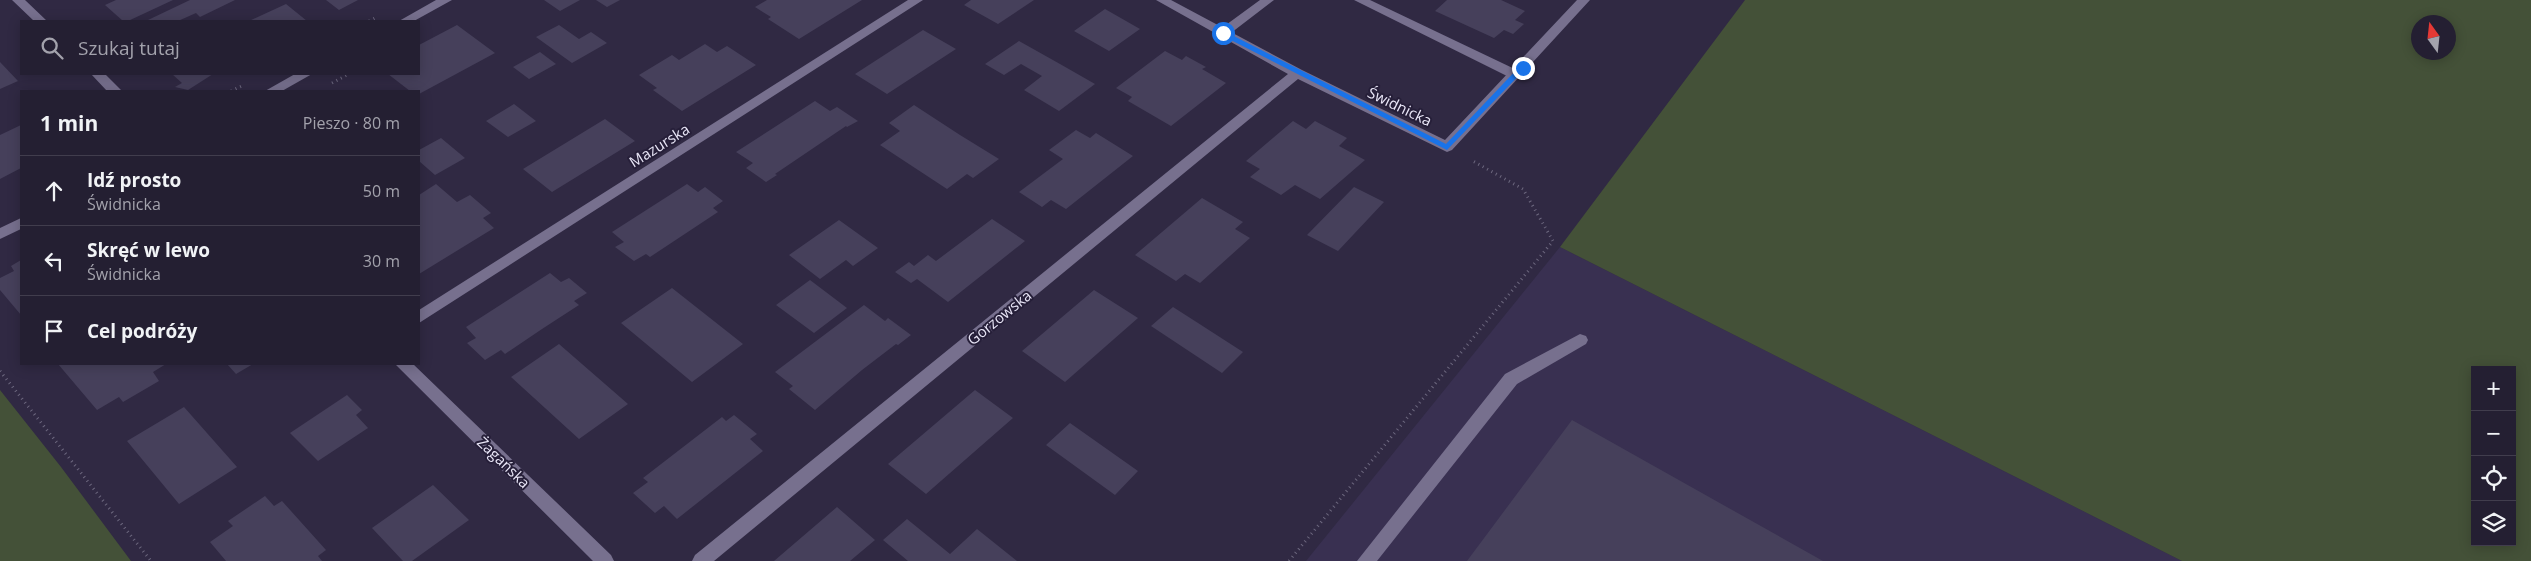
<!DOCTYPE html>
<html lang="pl">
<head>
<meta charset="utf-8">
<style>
	:root { --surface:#241f32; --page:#2c273a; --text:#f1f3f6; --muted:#a3a2ac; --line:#413d4d }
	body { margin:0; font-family:"Open Sans",sans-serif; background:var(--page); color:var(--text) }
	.controls { position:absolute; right:15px; bottom:15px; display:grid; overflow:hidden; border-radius:0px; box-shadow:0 2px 12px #0003 }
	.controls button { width:45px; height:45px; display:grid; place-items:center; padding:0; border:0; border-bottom:1px solid var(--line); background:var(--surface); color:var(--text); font:25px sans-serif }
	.compass { position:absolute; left:2411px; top:15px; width:45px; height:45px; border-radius:50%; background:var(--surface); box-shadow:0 2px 12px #0003; rotate:345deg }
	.stop { position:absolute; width:15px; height:15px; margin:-11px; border:4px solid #1a73e8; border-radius:50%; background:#fff }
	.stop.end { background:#1a73e8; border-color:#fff; box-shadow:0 1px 5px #0008 }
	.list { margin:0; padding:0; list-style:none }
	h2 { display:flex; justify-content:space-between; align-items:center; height:65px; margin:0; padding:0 20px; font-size:21px }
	h2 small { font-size:16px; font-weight:400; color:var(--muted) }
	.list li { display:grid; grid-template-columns:32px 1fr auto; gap:15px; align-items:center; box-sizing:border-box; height:70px; padding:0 20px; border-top:1px solid var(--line) }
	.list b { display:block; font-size:19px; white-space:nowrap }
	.list p { margin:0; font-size:16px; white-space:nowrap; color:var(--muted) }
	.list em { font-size:16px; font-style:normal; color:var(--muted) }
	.icon { flex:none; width:28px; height:28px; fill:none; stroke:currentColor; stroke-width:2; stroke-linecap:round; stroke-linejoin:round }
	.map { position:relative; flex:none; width:2531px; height:561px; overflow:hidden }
	.search { position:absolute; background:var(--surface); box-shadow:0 2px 12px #0003; left:20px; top:20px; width:400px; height:55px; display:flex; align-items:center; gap:12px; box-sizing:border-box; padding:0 18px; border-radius:0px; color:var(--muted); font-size:19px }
	.panel { position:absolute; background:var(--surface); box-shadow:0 2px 12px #0003; left:20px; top:90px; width:400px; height:275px; border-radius:0px }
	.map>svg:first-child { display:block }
	.built { fill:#393051 }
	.green { fill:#445138; fill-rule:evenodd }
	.building { fill:#46405b }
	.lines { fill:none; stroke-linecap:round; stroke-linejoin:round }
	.path { stroke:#6d687f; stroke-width:3; stroke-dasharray:1 4; stroke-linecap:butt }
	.lane { fill:#77708e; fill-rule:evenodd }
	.street { fill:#77708e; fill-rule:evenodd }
	.route { fill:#1a73e8 }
	.labels { text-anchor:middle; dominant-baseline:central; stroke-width:4; stroke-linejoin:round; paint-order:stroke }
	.street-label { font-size:15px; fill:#e9e6f7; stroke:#261f39 }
</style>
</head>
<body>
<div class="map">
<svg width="2531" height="561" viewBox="0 0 2531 561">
	<rect width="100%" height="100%" fill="#302943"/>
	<path class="built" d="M1560 247 2182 561H1306Z"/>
	<path class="green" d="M1745 0H2531V561H2182L1560 247ZM2418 22H2448V52H2418ZM2475 370H2512V542H2475Z
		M0 390 61 467 131 561H0Z"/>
	<path class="building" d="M116 0H173L128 21H123L105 5Z
		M190 0H235L200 17 196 13 178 21 148 20Z
		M326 0H358L339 10Z
		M544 0H580L560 11Z
		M596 0H620L607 7Z
		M767 0H862L799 39 768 19 771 17 755 7Z
		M971 0H1034L998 24 964 5Z
		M1447 0H1501L1525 11 1515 20 1524 24 1513 34 1504 30 1494 38 1435 11Z
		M286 4 307 21H249Z
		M1105 9 1140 29 1109 51 1074 31Z
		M457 25 495 53 419 94V91H410L388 74H419V45Z
		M559 25 579 39 591 32 607 43 572 63 536 37Z
		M923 30 956 49 887 94 855 74Z
		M1019 41 1060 64 1095 84 1059 111 1024 90 1042 76 1021 64 1004 75 985 64Z
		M705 44 717 52 727 46 756 65 682 111 653 90 657 88 639 75 672 55 679 60Z
		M1165 51 1182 60 1186 56 1206 67 1202 69 1226 83 1171 126 1128 101 1132 97 1116 88Z
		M540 52 556 64 529 79 513 67Z
		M0 62 18 81 0 89Z
		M172 74H213L188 90 175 87 182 83Z
		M815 101 830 111 837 107 858 121 847 127 846 126 775 174 777 175 766 182 746 168 753 163 736 152Z
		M514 104 536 121 508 137 486 121Z
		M914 105 960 135 999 159 973 178 967 174 947 189 880 145 900 131 889 123Z
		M605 119 635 141 552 192 523 169Z
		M1293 121 1306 129 1315 121 1347 138 1339 146 1365 160 1320 199 1295 185 1281 195 1250 177 1260 169 1246 161Z
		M21 125V168L0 179V135Z
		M1076 130 1090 138 1096 133 1133 156 1066 209 1051 200 1042 207 1019 192 1063 159 1049 150Z
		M441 138 465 158 435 175 419 161V150Z
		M436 184 457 202 470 195 491 213 483 218 494 228 419 274V195Z
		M687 184 698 192 705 187 723 201 713 208 718 212 650 257 646 254 634 261 615 247 624 242 612 232Z
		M1354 187 1384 202 1338 251 1307 235Z
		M1202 198 1243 222 1235 229 1250 238 1200 283 1185 274 1176 281 1135 255Z
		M992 219 1025 241 948 302 917 279 911 283 895 272 909 262 914 266 928 255 936 261Z
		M839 220 878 248 853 266 846 260 820 279 789 255Z
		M21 260V315L0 290V278L14 271 11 266Z
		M550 273 561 282 569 278 587 293 574 301 579 305 542 329 505 354 501 350 485 360 467 343 476 338 466 327Z
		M810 280 847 308 814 333 776 305Z
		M672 288 743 344 692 382 621 323Z
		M1094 290 1138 318 1065 382 1022 351Z
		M864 305 885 321 888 318 911 335 898 345 896 344 862 370 815 410 789 389 793 386 775 372Z
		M1173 307 1198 323 1243 352 1222 373 1151 326Z
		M559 344 628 404 579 439 511 377Z
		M58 364H166L153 372 159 381 123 402 119 397 97 410Z
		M227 364H253L236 374Z
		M975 390 1013 418 926 494 888 464Z
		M347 395 362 410 356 415 368 428 318 461 290 433Z
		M184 407 237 467 179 504 127 441Z
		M734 415 757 434 750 439 763 451 677 519 664 506 655 513 633 493 648 482 643 478 722 417 726 421Z
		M1572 420 1823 561H1467Z
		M1070 423 1138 471 1115 495 1046 445Z
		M433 485 469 520 412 561H403L372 528Z
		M265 496 274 506 282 501 326 550 318 556 322 561H226L210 542 233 526 228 521Z
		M837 507 875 540 850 561H774Z
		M907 519 950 554 977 529 1017 561H908L883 540Z"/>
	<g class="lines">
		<path class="path" d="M369 21 377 17
			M332 83 349 74
			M231 91 244 85
			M0 371 151 561
			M1289 561 1553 241 1523 189 1471 160"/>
		<path class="lane" d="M1260 0H1274L1227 36H1219L1217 33 1219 30Z
			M1354 0H1370L1521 72 1523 75 1521 78H1511Z
			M1580 334 1586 336 1588 340 1586 344 1517 384 1377 561H1357L1505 374Z"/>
		<path class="street" d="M12 0H25L47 21H34Z
			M436 0H452L414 21H399Z
			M908 0H923L419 323V310Z
			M1156 0H1171L1302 70 1445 140 1577 0H1590L1452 150 1447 152 1298 79 714 561H692L695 555 1288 74Z
			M91 74H105L122 91H107Z
			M295 74H312L282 91H265Z
			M21 218V229L0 239V228Z
			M395 364H413L611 555 614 561H593Z"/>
	</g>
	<path class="route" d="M1221 32H1226L1446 144 1520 66 1526 68 1447 150 1221 35Z"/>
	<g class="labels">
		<g class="street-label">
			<text transform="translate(1400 106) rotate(26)">Świdnicka</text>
			<text transform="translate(659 145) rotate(-32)">Mazurska</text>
			<text transform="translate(999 317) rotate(-39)">Gorzowska</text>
			<text transform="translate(504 462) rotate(44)">Żagańska</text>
		</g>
	</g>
</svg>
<div class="controls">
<button>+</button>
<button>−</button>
<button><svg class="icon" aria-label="locate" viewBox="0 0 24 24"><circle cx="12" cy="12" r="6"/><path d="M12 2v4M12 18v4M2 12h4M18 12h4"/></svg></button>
<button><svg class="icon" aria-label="layers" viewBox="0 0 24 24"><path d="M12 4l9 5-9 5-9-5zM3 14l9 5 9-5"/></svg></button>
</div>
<svg class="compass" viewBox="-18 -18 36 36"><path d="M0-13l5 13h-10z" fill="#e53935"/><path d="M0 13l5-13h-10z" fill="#a3a2ac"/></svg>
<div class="stop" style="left:1223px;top:33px"></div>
<div class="stop end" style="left:1523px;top:68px"></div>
<div class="search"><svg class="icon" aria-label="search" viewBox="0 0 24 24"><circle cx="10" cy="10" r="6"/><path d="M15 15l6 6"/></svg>Szukaj tutaj</div>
<section class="panel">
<h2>1 min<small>Pieszo · 80 m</small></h2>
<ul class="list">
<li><svg class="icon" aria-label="ahead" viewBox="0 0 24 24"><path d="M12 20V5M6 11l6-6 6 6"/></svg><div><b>Idź prosto</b><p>Świdnicka</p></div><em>50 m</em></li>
<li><svg class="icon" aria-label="left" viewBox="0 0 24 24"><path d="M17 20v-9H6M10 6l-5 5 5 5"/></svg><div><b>Skręć w lewo</b><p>Świdnicka</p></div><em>30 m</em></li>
<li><svg class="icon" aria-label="arrive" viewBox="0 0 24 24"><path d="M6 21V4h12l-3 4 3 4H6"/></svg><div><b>Cel podróży</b></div></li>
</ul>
</section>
</div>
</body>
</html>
